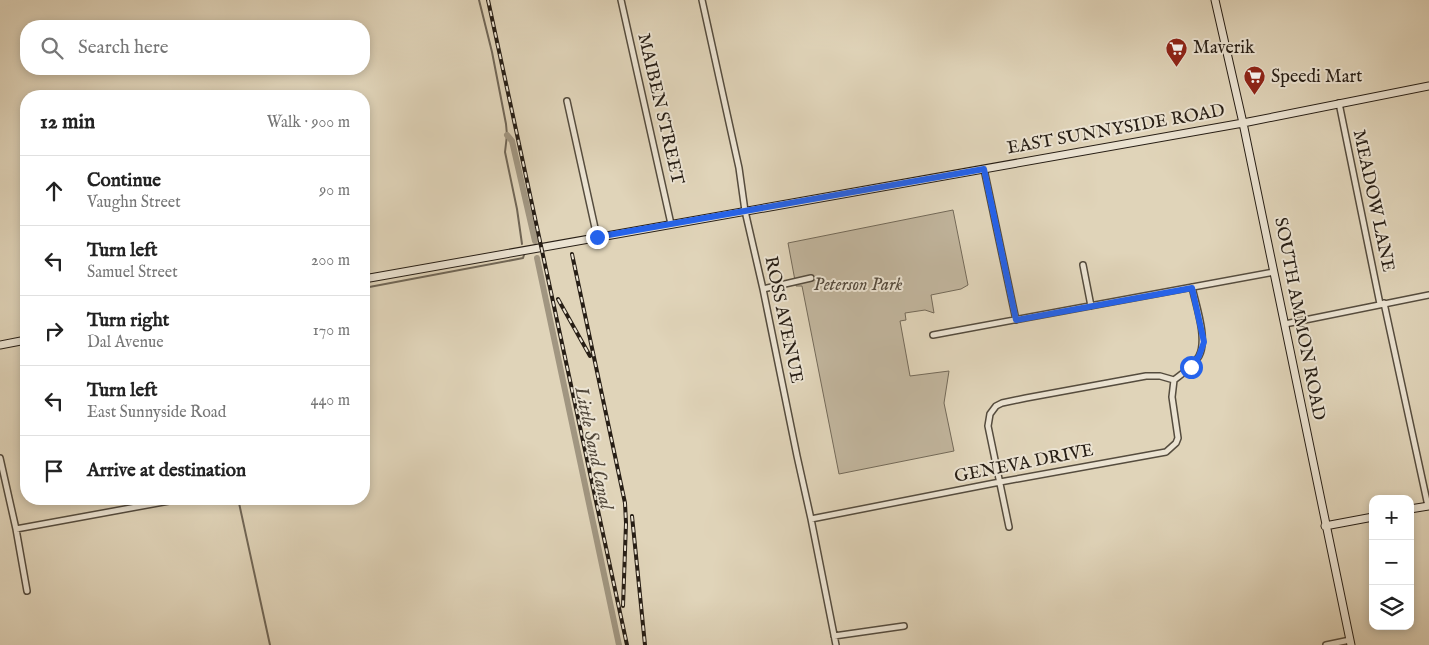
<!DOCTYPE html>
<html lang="en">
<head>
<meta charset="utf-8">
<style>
	:root { --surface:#fff; --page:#f2f2f2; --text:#222; --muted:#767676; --line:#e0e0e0 }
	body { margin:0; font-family:"IM FELL English",serif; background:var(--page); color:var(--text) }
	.controls { position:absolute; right:15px; bottom:15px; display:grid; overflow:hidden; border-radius:10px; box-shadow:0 2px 8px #0003 }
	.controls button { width:45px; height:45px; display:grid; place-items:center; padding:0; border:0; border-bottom:1px solid var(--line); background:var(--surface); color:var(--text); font:25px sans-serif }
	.stop { position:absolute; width:15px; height:15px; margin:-11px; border:4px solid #2563eb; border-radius:50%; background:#fff }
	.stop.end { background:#2563eb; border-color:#fff; box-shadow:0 1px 5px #0008 }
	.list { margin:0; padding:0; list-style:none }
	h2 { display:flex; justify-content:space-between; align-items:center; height:65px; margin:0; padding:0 20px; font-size:21px }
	h2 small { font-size:16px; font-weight:400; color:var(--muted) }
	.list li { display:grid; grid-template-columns:32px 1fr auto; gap:15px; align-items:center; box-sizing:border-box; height:70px; padding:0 20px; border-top:1px solid var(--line) }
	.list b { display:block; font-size:19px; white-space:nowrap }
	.list p { margin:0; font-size:16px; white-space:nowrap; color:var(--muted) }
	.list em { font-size:16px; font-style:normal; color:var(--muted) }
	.icon { flex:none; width:28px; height:28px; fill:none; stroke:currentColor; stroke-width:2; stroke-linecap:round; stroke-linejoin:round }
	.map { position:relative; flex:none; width:1429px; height:645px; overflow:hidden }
	.search { position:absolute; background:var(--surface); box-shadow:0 2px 8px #0003; left:20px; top:20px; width:350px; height:55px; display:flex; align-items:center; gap:12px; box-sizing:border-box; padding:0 18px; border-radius:20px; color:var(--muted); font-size:19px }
	.panel { position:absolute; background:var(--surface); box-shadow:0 2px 8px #0003; left:20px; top:90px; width:350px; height:415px; border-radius:20px }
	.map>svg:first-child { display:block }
	.green { fill:#c1b59d; stroke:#746a59 }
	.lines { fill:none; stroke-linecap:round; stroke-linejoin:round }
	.stream { stroke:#706656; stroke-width:2 }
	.canal { stroke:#a19681; stroke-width:6 }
	.street-casing { stroke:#554c3e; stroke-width:8 }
	.secondary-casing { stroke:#271e15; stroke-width:9 }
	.street { stroke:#ebe3d2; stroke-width:5 }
	.secondary { stroke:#ebe3d2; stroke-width:7 }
	.rail-casing { stroke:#271e15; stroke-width:4 }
	.rail { stroke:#ebe3d2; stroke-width:2; stroke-dasharray:5.5; stroke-linecap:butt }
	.route { stroke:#2563eb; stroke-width:6 }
	.labels { text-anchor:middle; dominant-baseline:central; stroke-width:4; stroke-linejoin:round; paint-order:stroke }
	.poi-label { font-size:18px; fill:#271e15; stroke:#ebe3d2; text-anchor:start }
	.street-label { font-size:18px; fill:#271e15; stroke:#ebe3d2 }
	.park-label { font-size:18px; font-style:italic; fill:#554b3e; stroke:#ebe3d2 }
	.water-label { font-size:19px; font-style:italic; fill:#52483b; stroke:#ebe3d2 }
</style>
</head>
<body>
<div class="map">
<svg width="1429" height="645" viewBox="0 0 1429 645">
	<rect width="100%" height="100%" fill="#e0d4b9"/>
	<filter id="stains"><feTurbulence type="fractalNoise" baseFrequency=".004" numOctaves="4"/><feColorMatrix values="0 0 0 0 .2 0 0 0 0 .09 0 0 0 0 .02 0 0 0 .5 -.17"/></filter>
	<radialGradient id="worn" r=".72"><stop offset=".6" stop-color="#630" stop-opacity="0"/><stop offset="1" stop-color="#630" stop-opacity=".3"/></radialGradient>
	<path class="green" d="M953 210 968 285 961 289 931 295 934 313 925 310 905 313 906 320 900 321 910 376 949 371 944 403 954 451 839 474 802 286H796L788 243Z"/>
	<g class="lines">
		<path class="stream" d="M479 0 492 52 506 124 507 135 505 152 517 209 522 244
			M364 288 518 259 523 258 524 255
			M240 499 239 503 270 645"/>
		<path class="canal" d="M507 135 512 141 535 241
			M537 258 619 645"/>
		<defs>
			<path id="street" d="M621 0 671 224
				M702 0 739 168 745 211 763 289 797 456 811 519 836 645
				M567 101 597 237
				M1339 103 1380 304
				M984 169 1016 320
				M1083 265 1091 306
				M763 289 811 278
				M1384 303 1428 506
				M1285 324 1429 295
				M933 335 1274 272
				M0 458 16 529 27 591
				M811 519 1000 482 1166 452 1176 443 1178 438 1172 397 1174 380
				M1009 527 988 426 990 414 996 406 1002 403 1026 398 1146 376H1160L1174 380C1183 373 1194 366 1199 356 1208 339 1196 306 1192 287
				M16 529 180 499
				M834 636 904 626
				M1326 645 1350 640"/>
			<path id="secondary" d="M1215 0 1243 123 1351 645
				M364 279 1243 123 1429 86
				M0 345 26 340
				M1410 509 1429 506
				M1325 526 1373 517"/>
		</defs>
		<use href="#street" class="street-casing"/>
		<use href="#secondary" class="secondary-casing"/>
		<use href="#street" class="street"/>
		<use href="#secondary" class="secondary"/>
		<defs>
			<path id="rail" d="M488 0 627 645
				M572 254 625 503 626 523 623 606
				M558 299 590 356
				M632 516 645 645"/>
		</defs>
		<use href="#rail" class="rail-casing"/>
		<use href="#rail" class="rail"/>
	</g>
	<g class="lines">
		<path class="route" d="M597 237 984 169 1016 320 1192 288 1204 342 1199 356 1191 367"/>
	</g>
	<defs>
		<symbol id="supermarket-pin" viewBox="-11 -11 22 30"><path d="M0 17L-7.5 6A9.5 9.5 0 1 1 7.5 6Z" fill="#8f2418" stroke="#ebe3d2"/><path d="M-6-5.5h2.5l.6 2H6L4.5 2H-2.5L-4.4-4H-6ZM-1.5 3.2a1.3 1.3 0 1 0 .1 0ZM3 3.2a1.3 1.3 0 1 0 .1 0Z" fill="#fff"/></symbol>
	</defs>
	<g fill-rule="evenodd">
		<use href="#supermarket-pin" x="1164" y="36" width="25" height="34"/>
		<use href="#supermarket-pin" x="1242" y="64" width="25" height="34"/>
	</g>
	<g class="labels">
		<g class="poi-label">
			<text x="1193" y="48">Maverik</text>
			<text x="1271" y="77">Speedi Mart</text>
		</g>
		<g class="street-label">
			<text transform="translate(660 109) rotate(77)">MAIBEN STREET</text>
			<text transform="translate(1116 130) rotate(-10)">EAST SUNNYSIDE ROAD</text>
			<text transform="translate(1373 201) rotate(78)">MEADOW LANE</text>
			<text transform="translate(1299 319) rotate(79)">SOUTH AMMON ROAD</text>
			<text transform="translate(783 320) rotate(78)">ROSS AVENUE</text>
			<text transform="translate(1024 464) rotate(-11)">GENEVA DRIVE</text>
		</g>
		<g class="park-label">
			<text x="858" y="285">Peterson Park</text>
		</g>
		<g class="water-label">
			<text transform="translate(593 448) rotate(78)">Little Sand Canal</text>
		</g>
	</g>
	<rect width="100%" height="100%" filter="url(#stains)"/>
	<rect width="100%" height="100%" fill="url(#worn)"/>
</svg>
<div class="controls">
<button>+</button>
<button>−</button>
<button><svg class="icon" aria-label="layers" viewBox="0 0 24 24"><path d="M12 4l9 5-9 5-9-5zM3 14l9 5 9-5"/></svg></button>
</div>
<div class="stop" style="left:1191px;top:367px"></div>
<div class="stop end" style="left:597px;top:237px"></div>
<div class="search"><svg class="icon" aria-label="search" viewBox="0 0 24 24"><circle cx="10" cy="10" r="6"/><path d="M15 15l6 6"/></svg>Search here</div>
<section class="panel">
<h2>12 min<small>Walk · 900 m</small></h2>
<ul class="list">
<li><svg class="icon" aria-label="ahead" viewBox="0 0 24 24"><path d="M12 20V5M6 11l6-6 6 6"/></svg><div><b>Continue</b><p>Vaughn Street</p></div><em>90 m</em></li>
<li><svg class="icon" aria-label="left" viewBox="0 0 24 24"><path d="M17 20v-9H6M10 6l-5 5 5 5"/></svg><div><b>Turn left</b><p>Samuel Street</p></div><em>200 m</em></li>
<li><svg class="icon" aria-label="right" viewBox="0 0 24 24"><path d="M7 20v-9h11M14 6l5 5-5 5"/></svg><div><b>Turn right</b><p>Dal Avenue</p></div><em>170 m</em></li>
<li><svg class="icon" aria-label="left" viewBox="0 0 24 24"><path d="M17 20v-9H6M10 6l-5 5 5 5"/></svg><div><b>Turn left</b><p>East Sunnyside Road</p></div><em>440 m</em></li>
<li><svg class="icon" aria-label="arrive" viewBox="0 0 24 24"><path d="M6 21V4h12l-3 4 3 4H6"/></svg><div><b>Arrive at destination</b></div></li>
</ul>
</section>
</div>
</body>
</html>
